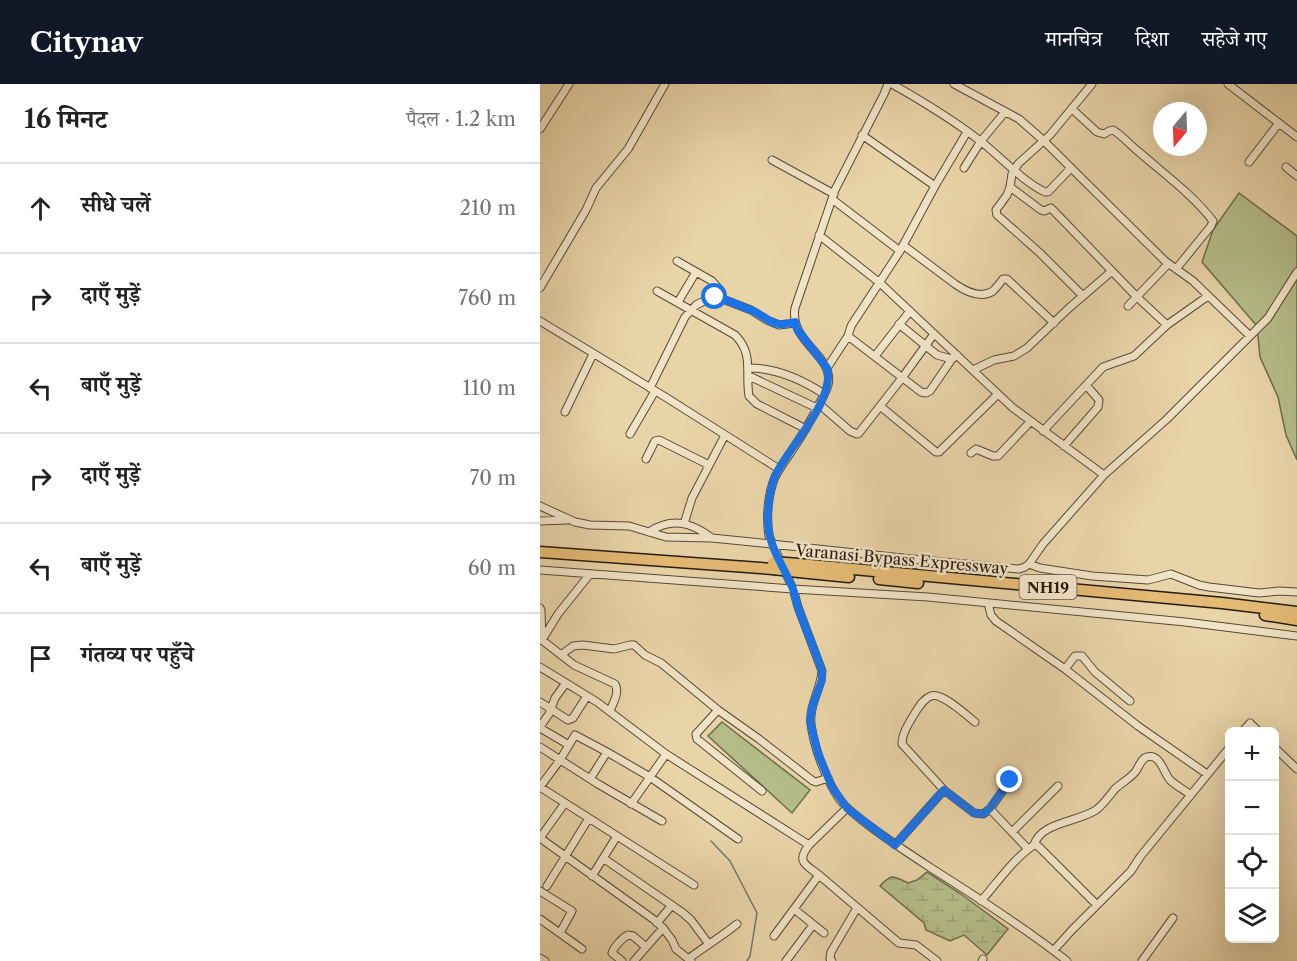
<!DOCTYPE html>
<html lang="hi">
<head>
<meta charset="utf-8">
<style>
	:root { --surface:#fff; --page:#f2f2f2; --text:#222; --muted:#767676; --line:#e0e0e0; --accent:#111827 }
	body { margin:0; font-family:"Libre Caslon Text","Noto Serif Devanagari",serif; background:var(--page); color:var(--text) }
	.controls { position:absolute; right:18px; bottom:18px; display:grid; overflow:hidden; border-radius:9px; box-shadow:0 6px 24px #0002 }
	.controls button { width:54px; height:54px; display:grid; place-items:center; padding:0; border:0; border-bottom:2px solid var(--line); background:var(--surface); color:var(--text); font:30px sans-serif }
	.compass { position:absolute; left:613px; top:18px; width:54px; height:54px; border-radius:50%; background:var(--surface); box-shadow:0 6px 24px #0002; rotate:199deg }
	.stop { position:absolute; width:18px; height:18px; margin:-14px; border:4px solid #1a73e8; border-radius:50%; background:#fff }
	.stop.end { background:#1a73e8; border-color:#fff; box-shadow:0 2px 6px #0008 }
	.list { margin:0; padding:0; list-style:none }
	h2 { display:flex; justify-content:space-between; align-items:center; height:78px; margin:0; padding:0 24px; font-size:26px }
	h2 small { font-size:20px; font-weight:400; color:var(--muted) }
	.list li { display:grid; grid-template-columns:39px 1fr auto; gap:18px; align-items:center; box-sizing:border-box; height:90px; padding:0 24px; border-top:2px solid var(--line) }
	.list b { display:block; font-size:22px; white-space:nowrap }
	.list em { font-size:20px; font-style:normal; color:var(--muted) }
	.icon { flex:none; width:33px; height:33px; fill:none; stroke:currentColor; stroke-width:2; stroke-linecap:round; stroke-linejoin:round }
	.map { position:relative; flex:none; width:757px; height:877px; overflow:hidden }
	header { display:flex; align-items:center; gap:36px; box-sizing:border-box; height:84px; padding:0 30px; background:var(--accent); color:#fff }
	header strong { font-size:28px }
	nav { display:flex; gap:33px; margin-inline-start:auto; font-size:21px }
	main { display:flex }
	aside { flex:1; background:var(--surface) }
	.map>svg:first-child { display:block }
	.green { fill:#b4bd89; stroke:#6c6c4e; stroke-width:1.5 }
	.wetland { fill:url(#wetland-marsh); stroke:#6c6c4e; stroke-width:1.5 }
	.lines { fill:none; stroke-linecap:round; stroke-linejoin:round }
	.stream { stroke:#6a796f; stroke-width:1.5 }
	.minor-casing { stroke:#564938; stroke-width:9 }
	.highway-casing { stroke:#251b12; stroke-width:13 }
	.minor { stroke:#f1e3c6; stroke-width:7 }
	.highway { stroke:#e4ba74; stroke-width:10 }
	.highway-bridge-casing { stroke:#251b12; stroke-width:13; stroke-linecap:butt }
	.highway-bridge { stroke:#e4ba74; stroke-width:10 }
	.route { stroke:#1a73e8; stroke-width:8 }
	.labels { text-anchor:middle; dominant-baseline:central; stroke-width:5; stroke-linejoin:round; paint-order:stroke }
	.shield { fill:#f1e3c6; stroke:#625748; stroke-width:1.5 }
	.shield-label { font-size:15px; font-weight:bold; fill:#251b12 }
	.street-label { font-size:16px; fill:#251b12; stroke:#f1e3c6 }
</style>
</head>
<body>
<header>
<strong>Citynav</strong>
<nav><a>मानचित्र</a><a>दिशा</a><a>सहेजे गए</a></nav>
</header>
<main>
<aside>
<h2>16 मिनट<small>पैदल · 1.2 km</small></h2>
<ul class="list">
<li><svg class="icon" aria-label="ahead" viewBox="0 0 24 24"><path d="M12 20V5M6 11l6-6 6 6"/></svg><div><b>सीधे चलें</b></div><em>210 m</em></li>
<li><svg class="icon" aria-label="right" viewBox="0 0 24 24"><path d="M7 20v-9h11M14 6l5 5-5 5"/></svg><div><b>दाएँ मुड़ें</b></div><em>760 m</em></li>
<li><svg class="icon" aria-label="left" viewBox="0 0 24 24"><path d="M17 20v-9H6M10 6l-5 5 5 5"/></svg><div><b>बाएँ मुड़ें</b></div><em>110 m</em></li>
<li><svg class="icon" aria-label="right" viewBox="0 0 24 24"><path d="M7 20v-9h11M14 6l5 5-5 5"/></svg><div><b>दाएँ मुड़ें</b></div><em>70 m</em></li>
<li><svg class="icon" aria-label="left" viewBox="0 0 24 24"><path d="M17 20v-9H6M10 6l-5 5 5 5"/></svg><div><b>बाएँ मुड़ें</b></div><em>60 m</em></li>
<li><svg class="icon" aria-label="arrive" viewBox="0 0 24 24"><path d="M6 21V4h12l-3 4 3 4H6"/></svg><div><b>गंतव्य पर पहुँचे</b></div></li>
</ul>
</aside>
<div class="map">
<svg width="757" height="877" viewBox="0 0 757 877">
	<defs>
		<pattern id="wetland-marsh" width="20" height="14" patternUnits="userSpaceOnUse" patternTransform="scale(1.5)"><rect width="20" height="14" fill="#b4bd89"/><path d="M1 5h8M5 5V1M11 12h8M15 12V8" fill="none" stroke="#9ba275"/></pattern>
	</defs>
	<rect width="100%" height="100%" fill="#e9d4a8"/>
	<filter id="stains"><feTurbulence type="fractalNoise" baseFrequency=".00333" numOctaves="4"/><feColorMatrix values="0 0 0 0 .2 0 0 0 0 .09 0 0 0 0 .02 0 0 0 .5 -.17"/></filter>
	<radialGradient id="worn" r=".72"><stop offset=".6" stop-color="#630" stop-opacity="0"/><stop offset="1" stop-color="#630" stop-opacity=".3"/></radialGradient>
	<path class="green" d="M699 109 757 152V376L746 351 738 313 720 273 717 242 662 178 673 146Z
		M182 638 270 706 252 729 168 652Z"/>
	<path class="wetland" d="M387 788 421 810 468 845 447 871 424 851 410 857 386 846 384 839 340 802C352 789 353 792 368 799L377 796Z"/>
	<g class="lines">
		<path class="stream" d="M171 757 190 777 217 829 210 872 207 877"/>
		<defs>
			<path id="minor" d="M348 0 344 10 295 106 255 224C249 259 295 271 288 301 286 308 282 315 278 322 271 337 262 351 253 365 247 374 240 383 235 393 228 410 226 433 229 452L253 505 258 523 282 587C281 605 269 621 271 640 274 664 286 696 300 716 309 727 320 735 331 743 351 758 371 771 391 784 437 813 485 844 527 877
				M352 0C382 17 412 35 439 56 460 72 482 97 505 108H508L531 84
				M414 0 479 35 504 57 625 177 653 197 710 252
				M688 0 757 53
				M532 25 557 48 564 50 569 47 573 46C583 52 590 61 599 68 624 90 652 110 673 137L671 142 636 185
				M0 45 29 0
				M322 51 395 102
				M232 76 294 110
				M709 78 739 39
				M746 83 757 92
				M424 84 441 57 465 28
				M470 103 501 126 504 127 511 124 597 213 627 241
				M292 115 360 167
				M363 161 415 200C425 207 441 215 453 207 456 204 460 199 463 195H467L514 239
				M137 177 172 197 180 206V214
				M0 204 46 126 56 104 88 65 125 0
				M117 207 195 251C214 270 205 288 209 312L217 320 266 345
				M543 212 500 169 457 131 456 126 467 111 470 103 472 90 478 80 510 51 552 0
				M138 218 156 188
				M588 222 628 180
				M0 237 127 314 239 385
				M359 240 397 271 412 275
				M308 252 311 242 360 167 395 102 427 48
				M335 272 370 227
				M209 284C236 284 261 295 284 310
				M287 284 308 252 381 308 386 309 390 307 412 275 417 271
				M433 286 454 276 474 272 487 264 529 224 572 187
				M209 292 277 324
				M110 304 145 233 156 221 170 214H180L211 226 227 236 239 241 255 239
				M279 320 310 347 317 350 319 349 362 294 394 250
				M340 322 396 368H399L458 310
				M25 328 53 270
				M503 347 563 283 594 272 627 241 668 212
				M90 350 115 307
				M524 362 558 323 559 316 546 301
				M431 369 436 365 453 372H458L491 337
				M106 375 115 357 119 356 169 381
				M564 391 627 335 728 234 757 188
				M0 422 35 438 50 441 89 442 126 453 172 454 231 460 372 475 479 485 485 483 489 480 503 460 564 391 473 324 340 199 279 151
				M0 437 27 436
				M144 440 152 414 185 351
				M109 448C132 433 151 438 172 454
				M489 480 500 484 552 492 608 496 631 490 659 501 669 503 719 509 739 507 757 508
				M0 486 253 505 388 513 645 538 757 552
				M448 519 451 531 456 537 525 585 598 642 667 690
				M0 524 1 526 2 556 34 581 75 600C80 608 73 619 70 627
				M2 556 18 530 50 490
				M21 571 33 562 43 561 74 565 90 561H94L105 571 121 579 178 626 219 655 273 697 276 698 288 694
				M0 583 57 618 126 670
				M525 585 535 572H542L555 588 590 617
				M0 618 28 636 33 634 47 612
				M178 626 156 650 157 655 222 707
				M435 638C426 631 402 608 391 612 383 615 379 623 375 629 369 639 362 649 362 660L404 706 434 729 443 730 450 725 470 696
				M0 643 9 630 15 614 26 599
				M0 644 29 661
				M702 648 710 639 719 648
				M0 663 58 700 122 737
				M734 663 757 685
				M50 695 67 668 110 693 126 670 269 761 307 724
				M0 703 77 752 52 792
				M0 703 20 676 35 651 67 668
				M91 720 110 693 198 755
				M450 725 488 765
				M472 748 518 702
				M77 752 154 801
				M0 754 113 835 123 844 132 856 136 865 151 877
				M0 754 25 719
				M355 761 404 706
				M494 761C501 738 538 738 556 726 564 720 569 712 575 705 582 698 590 695 596 687 599 682 602 674 607 673 621 669 624 691 631 697 637 702 644 706 651 711
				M63 774 143 829 151 836 168 859
				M279 791 359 859 376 861 397 877
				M7 802 49 734
				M0 807 32 827 20 849
				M441 817C457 799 474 774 494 761L498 762 557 821
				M254 825 284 849
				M0 835 42 865
				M117 839 132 821
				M234 852 279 791C265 780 256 778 269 761
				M514 866 532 846 591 787 600 773 690 663
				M0 874 5 877
				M148 875C164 863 181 853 197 840
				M82 877 72 869C74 863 82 854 88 851L93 852 106 863
				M94 877 123 844
				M246 877 273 841
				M292 877 290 875 291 868 317 824
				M442 877 443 875
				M602 877 633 834"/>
			<path id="highway" d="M0 468 233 485
				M259 480 682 519 757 528
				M259 488 309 493
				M339 495 378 499
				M725 531 757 536"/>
		</defs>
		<use href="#minor" class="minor-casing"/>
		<use href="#highway" class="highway-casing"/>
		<use href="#minor" class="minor"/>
		<use href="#highway" class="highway"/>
		<defs>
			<path id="highway-bridge" d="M233 478 259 480
				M233 485 259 488"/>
		</defs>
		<use href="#highway-bridge" class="highway-bridge-casing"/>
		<use href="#highway-bridge" class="highway-bridge"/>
	</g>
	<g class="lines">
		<path class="route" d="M175 213C184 214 202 223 211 226 230 234 231 245 255 238L257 245 287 284C296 316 248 364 235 392 230 404 229 416 228 428 226 461 241 476 253 505 255 511 256 517 258 523 265 544 275 565 282 587V596L272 624 270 637 278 669 292 703 307 724 355 761 404 706 434 729 443 730 450 724 470 696"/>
	</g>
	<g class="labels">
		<rect class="shield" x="479.5" y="491" width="57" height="24" rx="4.5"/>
		<g class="shield-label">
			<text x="508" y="503">NH19</text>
		</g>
		<g class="street-label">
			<text transform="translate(362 475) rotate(5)">Varanasi Bypass Expressway</text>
		</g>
	</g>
	<rect width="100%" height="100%" filter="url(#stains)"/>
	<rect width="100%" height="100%" fill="url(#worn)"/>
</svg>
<div class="controls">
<button>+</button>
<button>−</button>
<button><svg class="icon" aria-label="locate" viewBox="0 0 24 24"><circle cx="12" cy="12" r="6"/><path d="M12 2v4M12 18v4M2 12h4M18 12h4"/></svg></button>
<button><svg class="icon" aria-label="layers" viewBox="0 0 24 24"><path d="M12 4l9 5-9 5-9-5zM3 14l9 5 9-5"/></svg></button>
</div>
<svg class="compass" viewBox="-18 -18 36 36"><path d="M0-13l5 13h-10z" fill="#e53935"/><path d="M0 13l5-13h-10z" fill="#767676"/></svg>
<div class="stop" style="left:175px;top:213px"></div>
<div class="stop end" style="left:470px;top:696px"></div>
</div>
</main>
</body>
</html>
